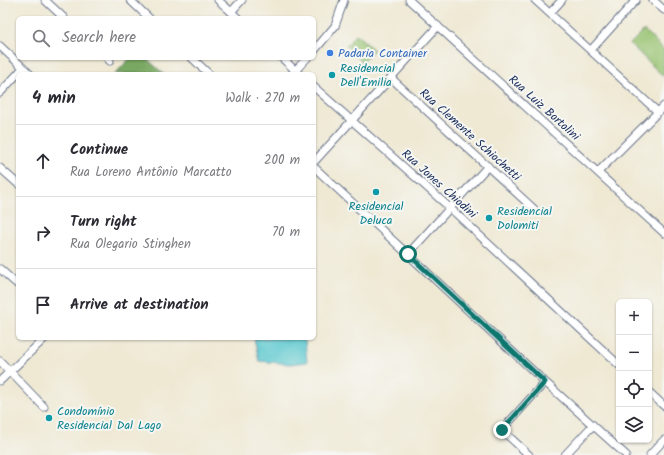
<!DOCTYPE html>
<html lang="en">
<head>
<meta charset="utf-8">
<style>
	:root { --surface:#fff; --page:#f7f7f7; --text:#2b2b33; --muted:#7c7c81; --line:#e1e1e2 }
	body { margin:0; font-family:Kalam,sans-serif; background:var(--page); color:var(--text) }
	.controls { position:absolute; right:12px; bottom:12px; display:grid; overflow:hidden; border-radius:6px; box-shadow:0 1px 3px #0004 }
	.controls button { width:36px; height:36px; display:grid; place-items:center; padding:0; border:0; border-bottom:1px solid var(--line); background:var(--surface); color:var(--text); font:20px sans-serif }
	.stop { position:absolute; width:12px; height:12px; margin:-9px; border:3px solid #0f766e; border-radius:50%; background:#fff }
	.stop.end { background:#0f766e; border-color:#fff; box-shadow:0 1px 4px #0008 }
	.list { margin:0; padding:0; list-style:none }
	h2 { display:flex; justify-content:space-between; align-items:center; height:52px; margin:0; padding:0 16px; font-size:17px }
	h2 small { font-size:13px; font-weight:400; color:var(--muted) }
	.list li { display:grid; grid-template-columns:26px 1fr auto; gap:12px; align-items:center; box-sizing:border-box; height:72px; padding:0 16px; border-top:1px solid var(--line) }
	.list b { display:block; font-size:15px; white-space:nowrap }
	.list p { margin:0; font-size:13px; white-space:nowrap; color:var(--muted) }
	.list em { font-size:13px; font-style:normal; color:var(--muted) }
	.icon { flex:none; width:22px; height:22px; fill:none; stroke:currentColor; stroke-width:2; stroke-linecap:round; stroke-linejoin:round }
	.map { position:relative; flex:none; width:664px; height:455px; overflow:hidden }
	.search { position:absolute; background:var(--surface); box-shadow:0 1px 3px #0004; left:16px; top:16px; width:300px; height:44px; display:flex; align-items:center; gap:10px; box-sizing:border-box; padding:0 14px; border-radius:6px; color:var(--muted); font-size:15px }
	.panel { position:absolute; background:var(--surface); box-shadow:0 1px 3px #0004; left:16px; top:72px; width:300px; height:268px; border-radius:6px }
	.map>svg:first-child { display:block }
	.green { fill:#97c26f; stroke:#597866 }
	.forest { fill:#79a862; stroke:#4a6c60 }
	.water { fill:#5ac8cf; stroke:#3a7c96 }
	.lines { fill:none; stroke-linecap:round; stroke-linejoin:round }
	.minor-casing { stroke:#657087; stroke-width:9 }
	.minor { stroke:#fff; stroke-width:7 }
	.route { stroke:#0f766e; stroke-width:5 }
	.shop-dot { fill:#3f7fe0; stroke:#f6f6f2; stroke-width:1.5 }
	.culture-dot { fill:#0f9aa8; stroke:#f6f6f2; stroke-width:1.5 }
	.labels { text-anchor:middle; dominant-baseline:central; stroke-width:4; stroke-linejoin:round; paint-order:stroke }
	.shop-label { font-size:12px; fill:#366cbe; stroke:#f6f6f2; text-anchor:start }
	.culture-label { font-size:12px; fill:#0d838f; stroke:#f6f6f2; text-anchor:start }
	.street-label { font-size:12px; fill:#1b2f5e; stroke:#f6f6f2 }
</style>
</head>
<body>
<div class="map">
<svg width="664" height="455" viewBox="0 0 664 455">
	<rect width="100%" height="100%" fill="#f6f6f2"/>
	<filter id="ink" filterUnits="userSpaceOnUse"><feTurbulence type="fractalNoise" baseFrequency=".025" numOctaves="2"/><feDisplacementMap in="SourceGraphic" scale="8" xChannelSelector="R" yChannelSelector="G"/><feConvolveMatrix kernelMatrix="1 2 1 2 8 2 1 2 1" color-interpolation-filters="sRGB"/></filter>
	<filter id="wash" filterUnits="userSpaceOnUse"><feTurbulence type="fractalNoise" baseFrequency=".012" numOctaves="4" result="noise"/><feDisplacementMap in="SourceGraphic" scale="16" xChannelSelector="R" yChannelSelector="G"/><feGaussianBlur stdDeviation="0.9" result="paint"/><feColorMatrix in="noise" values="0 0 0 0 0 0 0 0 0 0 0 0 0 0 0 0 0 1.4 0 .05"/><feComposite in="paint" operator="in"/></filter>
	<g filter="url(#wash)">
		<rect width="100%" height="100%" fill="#efe9d4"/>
		<path class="green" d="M644 30 664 50V77L630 44Z
			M356 34 374 50 362 62 346 46Z"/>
		<path class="forest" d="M130 58H146L164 74H115Z"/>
		<path class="water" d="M254 338H303L305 341 307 362 290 364 259 361Z"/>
	</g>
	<g filter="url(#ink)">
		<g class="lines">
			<defs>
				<path id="minor" d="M45 0 64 18
					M130 0 149 18
					M218 0 238 18
					M409 0 664 233
					M535 0 658 112
					M653 0 664 10
					M231 12 242 0
					M550 13 562 0
					M0 46 30 74
					M591 50 636 0
					M314 51 335 26 344 0
					M107 58 110 61
					M192 58 209 74
					M282 58 299 74
					M292 74 307 58
					M391 78 534 209
					M314 87 450 208 619 365
					M0 93 23 68
					M314 162 438 26
					M314 167 545 382 626 455
					M0 168 18 184
					M598 172 664 106
					M408 254 488 166
					M0 269 18 285
					M0 361 44 407
					M0 381 45 338
					M649 392 664 406
					M529 455 502 430 545 382
					M565 455 593 425
					M650 455 664 440"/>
			</defs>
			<use href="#minor" class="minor-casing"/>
			<use href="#minor" class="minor"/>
		</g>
	</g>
	<g class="lines" filter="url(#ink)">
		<path class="route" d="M408 254 545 382 502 430"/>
	</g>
	<circle class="shop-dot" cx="330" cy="53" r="4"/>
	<g class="culture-dot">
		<circle cx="332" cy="75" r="4"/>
		<circle cx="376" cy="192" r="4"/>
		<circle cx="489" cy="218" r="4"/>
		<circle cx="49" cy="418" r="4"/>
	</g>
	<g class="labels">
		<g class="shop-label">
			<text x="338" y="53">Padaria Container</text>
		</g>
		<g class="culture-label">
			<text x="340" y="68">Residencial<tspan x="340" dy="14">Dell'Emilia</tspan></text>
			<text x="376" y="206" text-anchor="middle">Residencial<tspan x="376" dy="14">Deluca</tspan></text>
			<text x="497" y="211">Residencial<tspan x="497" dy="14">Dolomiti</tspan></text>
			<text x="57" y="411">Condomínio<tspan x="57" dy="14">Residencial Dal Lago</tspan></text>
		</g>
		<g class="street-label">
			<text transform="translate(544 108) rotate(42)">Rua Luiz Bortolini</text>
			<text transform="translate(470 135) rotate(42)">Rua Clemente Schiochetti</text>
			<text transform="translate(439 184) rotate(42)">Rua Jones Chiodini</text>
		</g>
	</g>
</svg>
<div class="controls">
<button>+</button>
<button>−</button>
<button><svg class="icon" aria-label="locate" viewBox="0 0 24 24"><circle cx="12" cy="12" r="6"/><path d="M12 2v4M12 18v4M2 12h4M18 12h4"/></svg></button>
<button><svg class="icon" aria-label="layers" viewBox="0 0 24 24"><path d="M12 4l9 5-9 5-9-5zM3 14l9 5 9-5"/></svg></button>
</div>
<div class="stop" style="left:408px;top:254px"></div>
<div class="stop end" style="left:502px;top:430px"></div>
<div class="search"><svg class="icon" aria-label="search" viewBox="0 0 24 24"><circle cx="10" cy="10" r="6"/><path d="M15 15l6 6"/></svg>Search here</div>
<section class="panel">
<h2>4 min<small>Walk · 270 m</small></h2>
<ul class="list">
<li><svg class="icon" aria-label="ahead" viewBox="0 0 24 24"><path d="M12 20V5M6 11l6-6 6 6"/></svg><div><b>Continue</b><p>Rua Loreno Antônio Marcatto</p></div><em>200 m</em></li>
<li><svg class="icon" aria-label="right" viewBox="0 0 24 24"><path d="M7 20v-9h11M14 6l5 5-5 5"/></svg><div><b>Turn right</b><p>Rua Olegario Stinghen</p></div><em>70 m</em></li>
<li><svg class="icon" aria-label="arrive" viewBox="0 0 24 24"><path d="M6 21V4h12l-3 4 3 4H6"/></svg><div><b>Arrive at destination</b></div></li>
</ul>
</section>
</div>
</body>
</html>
